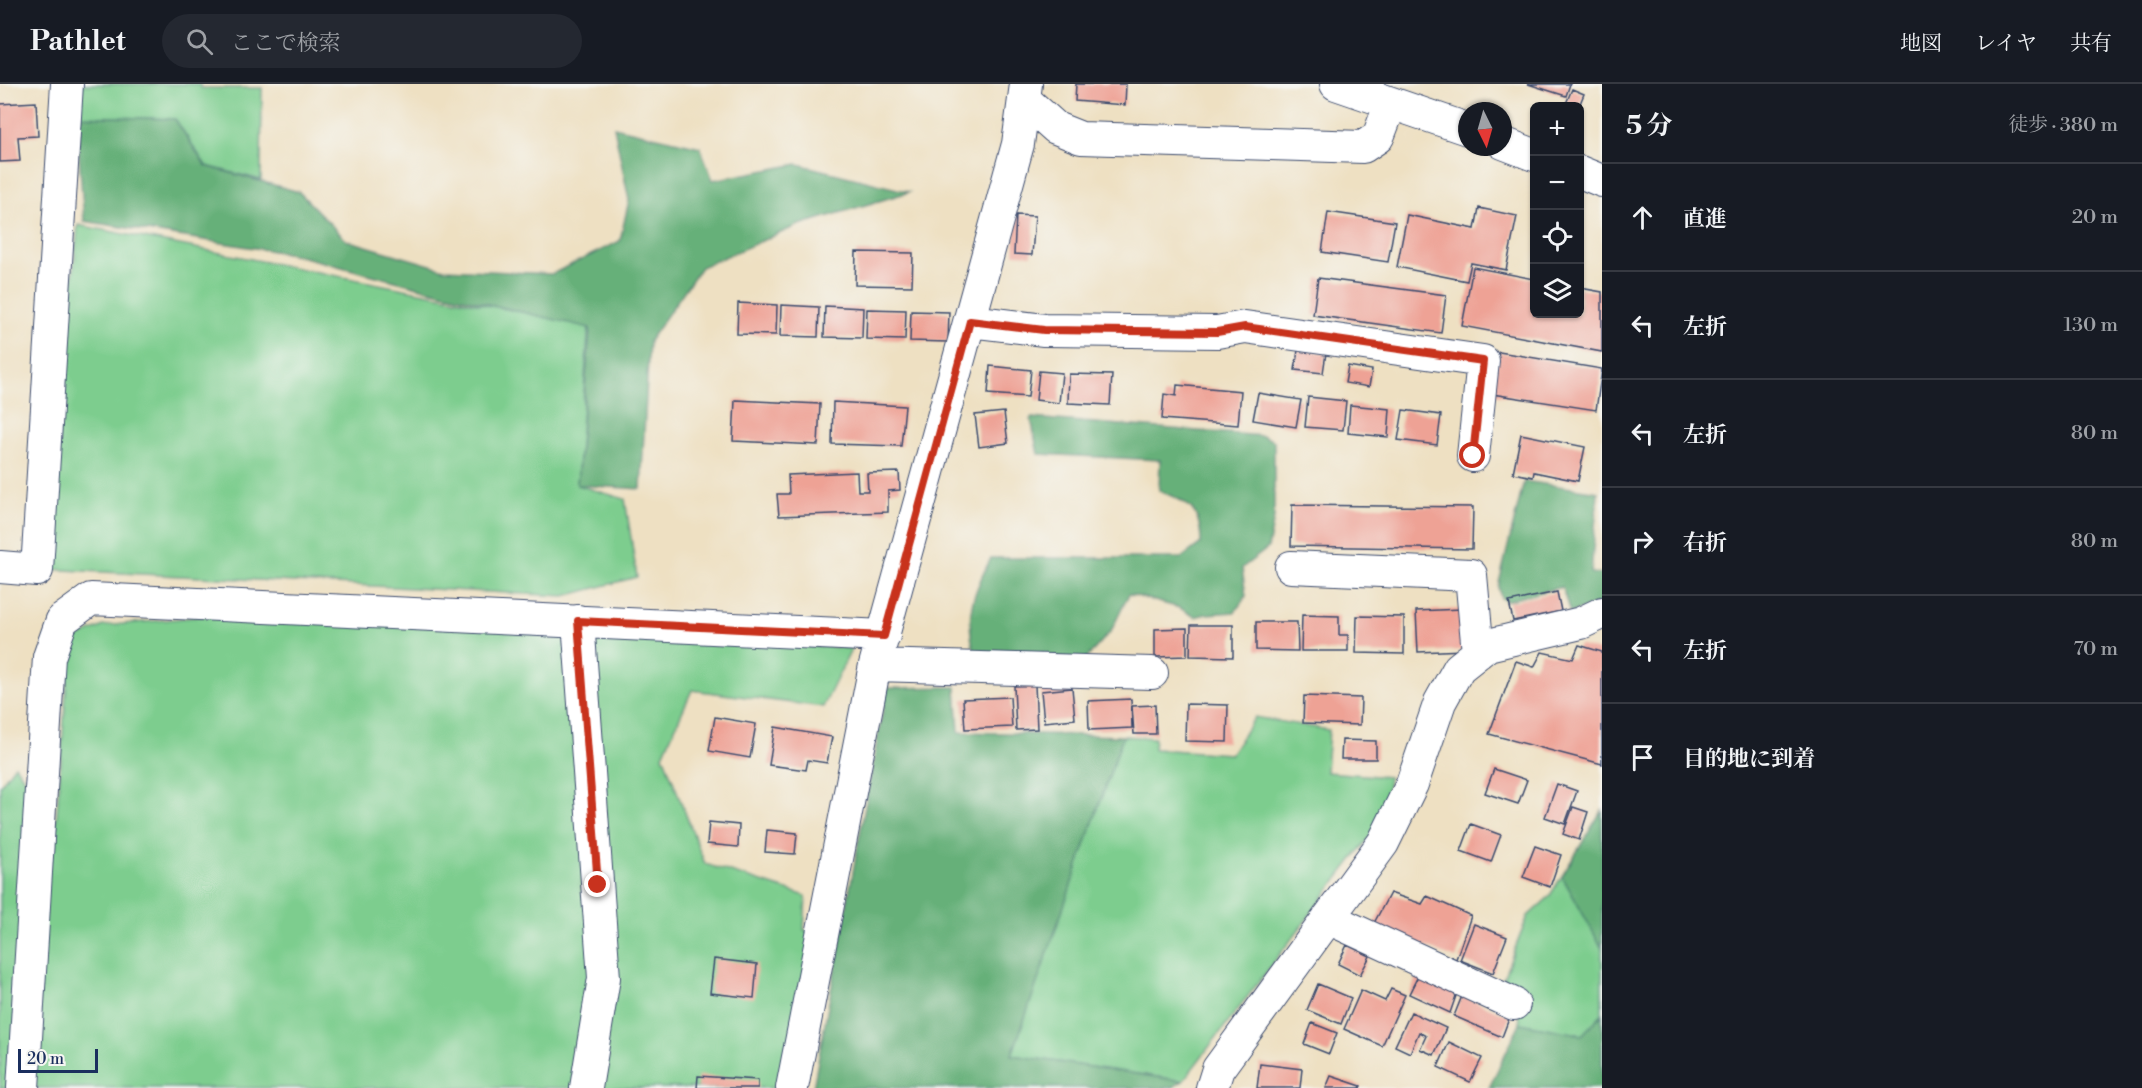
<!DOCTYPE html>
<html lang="ja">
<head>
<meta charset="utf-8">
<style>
	:root { --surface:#171b24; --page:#242831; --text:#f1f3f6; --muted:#9ea1a6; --line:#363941 }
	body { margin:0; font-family:"Libre Bodoni","Noto Serif JP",serif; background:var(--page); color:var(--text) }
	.controls { position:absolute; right:18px; top:18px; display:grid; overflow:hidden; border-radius:9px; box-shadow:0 2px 4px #0004 }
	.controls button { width:54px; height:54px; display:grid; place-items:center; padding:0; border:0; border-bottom:2px solid var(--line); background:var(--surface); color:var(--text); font:30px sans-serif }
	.compass { position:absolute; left:1458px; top:18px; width:54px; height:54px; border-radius:50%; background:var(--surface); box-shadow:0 2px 4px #0004; rotate:175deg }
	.scale { position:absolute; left:18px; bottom:15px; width:80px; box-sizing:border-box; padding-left:6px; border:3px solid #1b2f5e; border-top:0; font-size:16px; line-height:21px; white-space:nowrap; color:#1b2f5e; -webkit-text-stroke:4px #f6f6f2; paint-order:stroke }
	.stop { position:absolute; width:18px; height:18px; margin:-14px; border:4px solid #c8321e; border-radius:50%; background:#fff }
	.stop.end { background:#c8321e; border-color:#fff; box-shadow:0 2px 6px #0008 }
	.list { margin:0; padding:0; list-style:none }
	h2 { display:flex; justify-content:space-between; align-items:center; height:78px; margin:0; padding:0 24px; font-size:26px }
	h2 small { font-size:20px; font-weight:400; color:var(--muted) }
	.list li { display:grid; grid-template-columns:39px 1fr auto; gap:18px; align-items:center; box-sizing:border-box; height:108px; padding:0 24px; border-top:2px solid var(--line) }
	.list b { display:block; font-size:22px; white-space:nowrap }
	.list em { font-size:20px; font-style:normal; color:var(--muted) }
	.icon { flex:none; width:33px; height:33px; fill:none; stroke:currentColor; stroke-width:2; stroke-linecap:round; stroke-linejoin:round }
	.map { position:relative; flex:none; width:1602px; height:1004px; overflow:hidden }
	header { display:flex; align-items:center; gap:36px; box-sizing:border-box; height:84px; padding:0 30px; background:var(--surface); border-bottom:2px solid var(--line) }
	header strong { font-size:28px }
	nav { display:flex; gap:33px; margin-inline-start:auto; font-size:21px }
	.search { width:420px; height:54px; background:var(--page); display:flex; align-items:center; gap:15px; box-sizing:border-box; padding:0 21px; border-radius:33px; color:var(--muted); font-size:22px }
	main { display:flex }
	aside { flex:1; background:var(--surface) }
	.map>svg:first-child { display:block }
	.green { fill:#7dcd8e; stroke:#4c7e76; stroke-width:1.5 }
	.forest { fill:#66b079; stroke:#40706c; stroke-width:1.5 }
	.building { fill:#eea295 }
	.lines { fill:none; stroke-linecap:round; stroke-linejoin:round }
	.minor-casing { stroke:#3b4a6d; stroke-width:34 }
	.minor { stroke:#fff; stroke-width:32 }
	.route { stroke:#c8321e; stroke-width:8 }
</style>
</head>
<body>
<header>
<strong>Pathlet</strong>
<div class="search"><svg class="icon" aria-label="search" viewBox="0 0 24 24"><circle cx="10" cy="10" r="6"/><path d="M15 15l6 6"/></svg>ここで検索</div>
<nav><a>地図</a><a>レイヤ</a><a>共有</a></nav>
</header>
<main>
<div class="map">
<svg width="1602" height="1004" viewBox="0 0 1602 1004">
	<rect width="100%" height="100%" fill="#f6f6f2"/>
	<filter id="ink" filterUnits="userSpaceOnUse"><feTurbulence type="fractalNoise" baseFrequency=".0167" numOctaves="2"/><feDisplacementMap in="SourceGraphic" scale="12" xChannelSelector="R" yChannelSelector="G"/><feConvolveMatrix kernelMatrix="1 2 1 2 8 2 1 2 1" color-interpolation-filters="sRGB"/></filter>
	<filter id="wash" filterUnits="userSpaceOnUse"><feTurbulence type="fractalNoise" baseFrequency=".008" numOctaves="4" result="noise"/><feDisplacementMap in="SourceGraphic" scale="24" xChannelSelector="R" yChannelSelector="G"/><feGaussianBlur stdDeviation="1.35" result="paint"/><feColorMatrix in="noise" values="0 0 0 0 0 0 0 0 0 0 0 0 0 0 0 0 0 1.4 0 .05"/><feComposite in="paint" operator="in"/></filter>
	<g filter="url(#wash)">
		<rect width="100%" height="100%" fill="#eee0c2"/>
		<path class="green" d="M78 0H200L201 4H262L261 96 206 82 175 35 76 32Z
			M78 141 573 238 589 239 577 401 625 415 637 493 565 512 44 485Z
			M225 530 852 564 823 623 692 606 663 671 705 780 806 812 804 846H817L792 1004H0V701L15 681 56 741 70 557 103 542Z
			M1255 633 1329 646 1326 688 1389 693 1385 733 1183 997 1011 971 1123 652 1155 654 1154 665 1231 670Z
			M1562 792 1602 864V930L1582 951 1520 939 1518 917 1500 902 1528 832 1549 813Z"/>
		<path class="forest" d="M76 32 175 35 206 82 299 108 346 156 444 185 552 190 620 157 629 116 614 43 700 63 713 96 798 80 909 108 799 141 701 183 649 257 641 405 577 401 590 244 441 209 292 170 84 137Z
			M1031 334 1263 352 1274 357V434L1268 464 1242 484 1246 512 1235 528 1206 530 1195 533 1180 524 1129 510 1111 547 1085 576 975 570C964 531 973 509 991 474H1181L1201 459C1201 425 1189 418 1159 407L1160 376 1038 370Z
			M1524 397 1598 408 1591 489 1602 490V518L1570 529 1562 503 1506 517 1501 514 1498 503Z
			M956 603 959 648 1123 652 1012 971 1183 997 1172 1004H813L887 604Z
			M1602 726V864L1562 792Z
			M1602 930V1004H1489L1520 939 1582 951Z"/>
		<g id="blocks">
			<path class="building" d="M1076 0H1126L1125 21 1075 17Z
				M1528 0H1570L1566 12Z
				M1572 5 1584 10 1579 22H1565Z
				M36 18 38 52 18 53 20 77 0 78V20Z
				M1479 124 1517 132 1506 186 1471 179 1467 197 1397 183 1407 131 1475 145Z
				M1328 128 1395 138 1388 178 1322 168Z
				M1016 131 1035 132 1032 171 1014 170Z
				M856 168 913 169 912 202 855 201Z
				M1473 183 1534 195V230H1580V204L1602 208V268L1462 242Z
				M1318 194 1446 211 1441 249 1313 231Z
				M738 219 777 221 776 251 737 250Z
				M781 221 819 223 818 253 780 252Z
				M825 222 863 224 862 254 824 253Z
				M867 225 906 226 905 256 866 255Z
				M911 227 949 228 948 258 910 257Z
				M1298 266 1326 269 1323 289 1295 286Z
				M1499 268 1602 285 1596 326 1492 310Z
				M990 282 1031 286 1028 313 988 310Z
				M1348 282 1372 286 1369 303 1345 299Z
				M1039 287 1062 289 1059 319 1036 316Z
				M1069 290 1112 291 1110 321 1068 319Z
				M1177 301 1241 307 1238 341 1162 335 1164 310 1176 312Z
				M1258 309 1301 316 1296 343 1253 336Z
				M1308 313 1346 317 1343 346 1305 343Z
				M735 316 820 320 818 361 733 357Z
				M833 318 905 322 901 362 832 360Z
				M1350 321 1390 325 1388 353 1348 349Z
				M1403 326 1441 331 1437 361 1398 356Z
				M1004 328 1008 359 979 363 975 331Z
				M1521 350 1585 363 1578 397 1534 388 1533 393 1513 389Z
				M857 388 858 407H868L867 389 899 388 900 406 888 407V428L779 432 777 410H789L788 391Z
				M1292 421 1473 423 1472 465 1291 462Z
				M1557 508 1561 527 1513 537 1509 518Z
				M1462 525 1464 566 1418 568 1416 527Z
				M1302 531 1339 532V551H1348V567H1301Z
				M1357 532 1404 533V570L1356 569Z
				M1256 538H1297L1298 567 1256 566Z
				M1191 541H1233V573L1190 572Z
				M1187 544V572L1155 573V545Z
				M1579 561 1602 568V680L1489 650 1516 577 1534 583 1542 568 1573 575Z
				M1035 601 1037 645 1016 646 1014 602Z
				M1072 604 1075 635 1044 638 1041 607Z
				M1304 612 1361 614 1360 641 1303 639Z
				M1010 613 1012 643 965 645 963 615Z
				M1131 615 1132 644 1089 646 1088 617Z
				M1186 620 1228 621 1227 658 1185 657Z
				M1155 621 1156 650H1134L1132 622Z
				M715 633 756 640 750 674 709 667Z
				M775 643 832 653 827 679 808 676 806 686 769 681Z
				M1342 656 1376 657V675H1341Z
				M1494 685 1527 696 1518 720 1485 709Z
				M1557 700 1577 707 1565 740 1545 733Z
				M1573 723 1588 728 1579 756 1563 750Z
				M709 738 739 741 738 763 707 760Z
				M1471 740 1501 751 1491 778 1461 767Z
				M767 746 797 749 795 770 765 768Z
				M1535 762 1561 771 1550 803 1523 793Z
				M1390 809 1422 820 1427 812 1471 832 1456 875 1373 841Z
				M1474 840 1507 853 1493 889 1460 876Z
				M1347 861 1370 872 1360 891 1338 880Z
				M714 875 757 880 754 914 710 909Z
				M1418 892 1457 909 1450 929 1409 910Z
				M1318 900 1351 914 1341 940 1307 926Z
				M1391 905 1405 911 1382 962 1344 945 1361 906 1385 917Z
				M1462 912 1510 932 1502 953 1454 932Z
				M1411 928 1446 944 1434 971 1420 965 1426 952 1419 948 1410 969 1395 962Z
				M1312 939 1337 949 1329 970 1304 960Z
				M1449 958 1482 974 1470 998 1438 983Z
				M1260 980 1302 985 1300 1004H1257Z
				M698 992 758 996V1004H697Z
				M1331 992 1361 1002 1360 1004H1326Z"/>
		</g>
	</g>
	<g filter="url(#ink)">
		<use href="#blocks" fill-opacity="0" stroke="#3b4a6d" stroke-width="1.5"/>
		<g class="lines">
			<defs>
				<path id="minor" d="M1336 0 1467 45
					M1026 17 1056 44 1081 54 1363 63 1378 53 1391 19
					M1503 59 1534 71
					M1580 88 1602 97
					M970 237 1044 246 1217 248 1245 243 1483 277 1473 372
					M0 483 37 486 67 0
					M1291 483 1471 491 1478 569
					M578 537 604 894 586 1004
					M875 581 1152 589
					M1328 834 1514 920
					M23 1004 49 573 62 536 91 515 884 552
					M792 1004 875 581 1018 60 1026 0
					M1212 1004 1218 985 1383 759 1412 700 1440 618 1459 584 1488 561 1581 539 1602 529"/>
			</defs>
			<use href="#minor" class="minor-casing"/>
			<use href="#minor" class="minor"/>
		</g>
	</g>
	<g class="lines" filter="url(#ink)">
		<path class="route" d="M598 801 578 537 884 552 970 237 1044 246 1217 248 1245 243 1483 277 1473 372"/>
	</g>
</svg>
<div class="controls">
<button>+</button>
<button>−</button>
<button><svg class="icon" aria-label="locate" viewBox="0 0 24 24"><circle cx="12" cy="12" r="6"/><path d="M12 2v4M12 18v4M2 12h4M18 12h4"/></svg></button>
<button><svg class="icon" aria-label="layers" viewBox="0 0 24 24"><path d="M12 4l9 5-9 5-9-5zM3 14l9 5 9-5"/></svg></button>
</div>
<svg class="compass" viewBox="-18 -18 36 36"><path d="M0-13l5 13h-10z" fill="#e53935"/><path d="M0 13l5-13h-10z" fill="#9ea1a6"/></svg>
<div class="scale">20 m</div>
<div class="stop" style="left:1473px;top:372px"></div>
<div class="stop end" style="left:598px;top:801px"></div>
</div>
<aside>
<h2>5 分<small>徒歩 · 380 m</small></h2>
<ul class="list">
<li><svg class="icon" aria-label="ahead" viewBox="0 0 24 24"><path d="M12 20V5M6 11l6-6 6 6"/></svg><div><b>直進</b></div><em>20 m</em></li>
<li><svg class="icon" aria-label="left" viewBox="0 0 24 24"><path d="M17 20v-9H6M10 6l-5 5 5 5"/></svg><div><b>左折</b></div><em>130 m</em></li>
<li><svg class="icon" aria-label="left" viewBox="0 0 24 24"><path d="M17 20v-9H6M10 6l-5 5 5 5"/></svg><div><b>左折</b></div><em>80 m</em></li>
<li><svg class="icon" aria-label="right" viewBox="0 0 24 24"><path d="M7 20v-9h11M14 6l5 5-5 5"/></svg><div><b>右折</b></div><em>80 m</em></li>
<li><svg class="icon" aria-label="left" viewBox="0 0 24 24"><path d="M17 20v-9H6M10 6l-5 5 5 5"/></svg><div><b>左折</b></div><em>70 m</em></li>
<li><svg class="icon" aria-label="arrive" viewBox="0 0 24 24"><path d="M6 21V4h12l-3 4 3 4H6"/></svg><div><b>目的地に到着</b></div></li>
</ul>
</aside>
</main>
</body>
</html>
